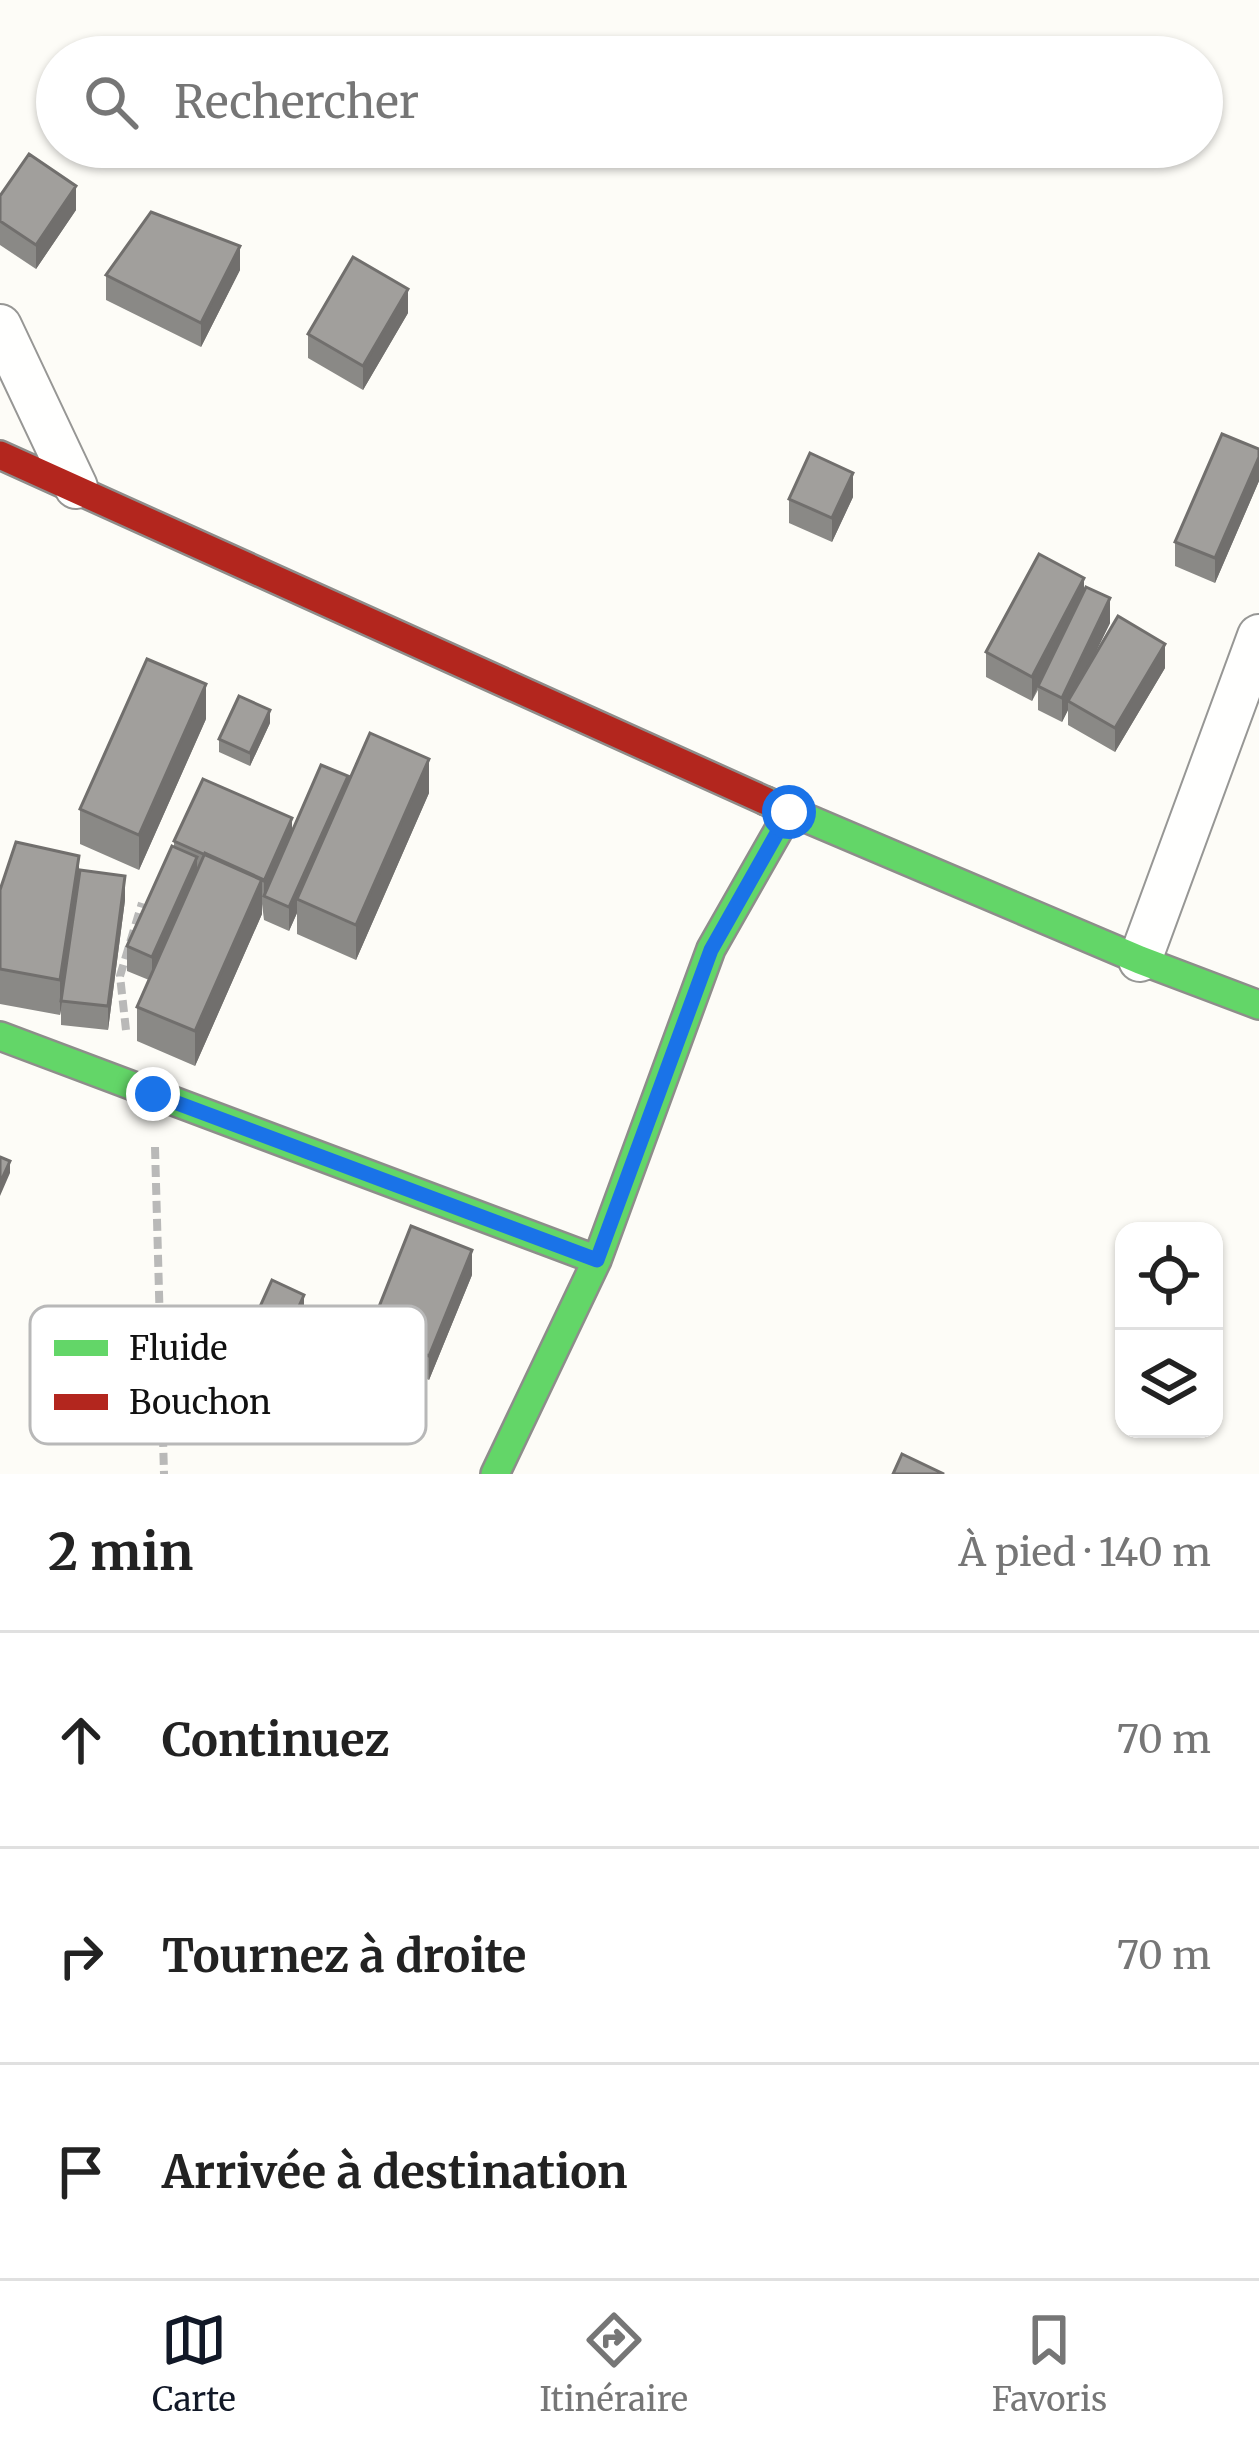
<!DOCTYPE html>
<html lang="fr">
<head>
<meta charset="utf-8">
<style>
	:root { --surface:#fff; --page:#f2f2f2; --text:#222; --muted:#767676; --line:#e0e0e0; --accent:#111827 }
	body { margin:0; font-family:Merriweather,serif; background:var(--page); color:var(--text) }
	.controls { position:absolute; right:36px; bottom:36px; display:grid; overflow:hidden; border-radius:24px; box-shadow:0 3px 9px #0004 }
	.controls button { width:108px; height:108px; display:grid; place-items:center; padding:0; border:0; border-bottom:3px solid var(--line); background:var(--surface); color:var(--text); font:60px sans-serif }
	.stop { position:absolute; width:36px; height:36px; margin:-27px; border:9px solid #1a73e8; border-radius:50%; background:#fff }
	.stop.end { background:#1a73e8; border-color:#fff; box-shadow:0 3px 12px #0008 }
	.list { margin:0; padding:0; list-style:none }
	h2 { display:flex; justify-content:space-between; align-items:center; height:156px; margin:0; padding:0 48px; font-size:51px }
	h2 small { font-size:39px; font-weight:400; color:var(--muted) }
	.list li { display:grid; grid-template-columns:78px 1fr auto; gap:36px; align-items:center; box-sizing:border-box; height:216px; padding:0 48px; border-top:3px solid var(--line) }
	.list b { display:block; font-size:45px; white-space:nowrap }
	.list em { font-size:39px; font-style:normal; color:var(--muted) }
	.icon { flex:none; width:66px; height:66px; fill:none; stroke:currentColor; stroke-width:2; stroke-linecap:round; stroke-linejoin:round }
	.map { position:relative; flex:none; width:1259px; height:1474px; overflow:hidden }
	.search { position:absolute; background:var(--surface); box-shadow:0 3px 9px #0004; left:36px; right:36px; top:36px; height:132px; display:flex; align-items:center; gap:30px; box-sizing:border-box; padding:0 42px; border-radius:66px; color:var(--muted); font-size:45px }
	.sheet { height:804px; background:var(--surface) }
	nav { display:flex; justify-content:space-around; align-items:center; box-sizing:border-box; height:168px; border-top:3px solid var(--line); background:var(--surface); font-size:33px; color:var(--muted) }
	nav a { display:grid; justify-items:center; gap:6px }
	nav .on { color:var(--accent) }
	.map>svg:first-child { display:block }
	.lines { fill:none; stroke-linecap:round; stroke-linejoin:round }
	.street-casing { stroke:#979795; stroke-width:46 }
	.fast-casing { stroke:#8e8d8b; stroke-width:32 }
	.jam-casing { stroke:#8e8d8b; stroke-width:32 }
	.path { stroke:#b9b9b8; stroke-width:8; stroke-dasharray:12 6; stroke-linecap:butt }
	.street { stroke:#fffffe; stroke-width:42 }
	.fast { stroke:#63d668; stroke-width:27 }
	.jam { stroke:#b3261e; stroke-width:27 }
	.wall { fill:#8a8986 }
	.shaded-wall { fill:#716f6d }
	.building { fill:#a19f9c; stroke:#716f6d; stroke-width:3 }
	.route { stroke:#1a73e8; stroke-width:15 }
	.key { fill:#fff; stroke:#b8b8b8; stroke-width:3 }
	.key-label { font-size:33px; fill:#111 }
</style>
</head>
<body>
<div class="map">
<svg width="1259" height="1474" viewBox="0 0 1259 1474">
	<rect width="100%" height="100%" fill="#fdfcf7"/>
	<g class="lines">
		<defs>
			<path id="street" d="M0 326 76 487
				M1140 960 1259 636"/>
			<path id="fast" d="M766 801 1140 960 1259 1005
				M0 1036 597 1260
				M495 1474 597 1260 711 949 789 812"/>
			<path id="jam" d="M0 455 766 801"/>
		</defs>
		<use href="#street" class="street-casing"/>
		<use href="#fast" class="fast-casing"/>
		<use href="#jam" class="jam-casing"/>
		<path class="path" d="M126 1030 120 976 142 903
			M155 1147 164 1474"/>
		<use href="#street" class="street"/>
		<use href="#fast" class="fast"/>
		<use href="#jam" class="jam"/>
	</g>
	<path class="wall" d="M829 147H862L857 158Z
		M0 196 76 210 36 269 0 245Z
		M240 270 201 347 106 300V275Z
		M408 313 363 390 308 358V334Z
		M1259 449V481L1215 583 1175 566V542Z
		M853 497 832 542 789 523V499Z
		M1084 591 1110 623 1094 655 1165 668 1115 752 1068 725V710L1062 722 1038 710V690L1032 701 986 677V652Z
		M206 719 139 870 80 844V809Z
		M270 723 250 766 219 752V739Z
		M348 784 429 793 356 960 297 934V913L289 931 264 920 262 904V914L195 1066 137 1041V1007L149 980 127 971V946L174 847V841L292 832Z
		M79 879 125 900 108 1030 61 1025V1010L60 1015 0 1004V890Z
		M472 1275 429 1380 369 1356V1332Z
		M304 1307 281 1358 249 1344V1331Z"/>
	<path class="shaded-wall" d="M76 186V210L36 269V245Z
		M240 246V270L201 347V323Z
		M408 289V313L363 390V366Z
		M1259 457V481L1215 583V558Z
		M853 473V497L832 542V518Z
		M1084 578V602L1038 686 1032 701V677Z
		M1110 598V623L1071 703 1068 701V710L1062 722V698Z
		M1165 644V668L1115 752V728Z
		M206 684V719L139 870V835Z
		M270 710V723L250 766V753Z
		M429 759V793L356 960V925Z
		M348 776V800L297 899V913L289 931V907Z
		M292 818V842L264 896V881Z
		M79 856V890L60 1015V980Z
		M197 857V882L152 981V957Z
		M125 876V900L108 1030V1006Z
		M262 879V914L195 1066V1031Z
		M10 1161V1173L0 1196V1183Z
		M472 1250V1275L429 1380V1356Z
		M304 1295V1307L281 1358V1346Z"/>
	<path class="building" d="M29 154 76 186 36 245 0 221V196Z
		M151 212 240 246 201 323 106 275Z
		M353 257 408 289 363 366 308 334Z
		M1222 434 1259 449V457L1215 558 1175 542Z
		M810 453 853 473 832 518 789 499Z
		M1039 554 1084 578 1032 677 986 652Z
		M1086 587 1110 598 1062 698 1038 686Z
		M1118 616 1165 644 1115 728 1068 701Z
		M147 659 206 684 139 835 80 809Z
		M239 696 270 710 250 753 219 739Z
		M370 733 429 759 356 925 297 899Z
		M321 765 348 776 289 907 264 896Z
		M203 779 292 818 264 881 174 841Z
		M16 842 79 856 60 980 0 969V890Z
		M172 846 197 857 152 957 127 946Z
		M205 853 262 879 195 1031 137 1007Z
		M80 870 125 876 108 1006 61 1001Z
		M0 1157 10 1161 0 1183Z
		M411 1226 472 1250 429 1356 369 1332Z
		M272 1280 304 1295 281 1346 249 1331Z
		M902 1454 944 1474H893Z"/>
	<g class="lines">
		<path class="route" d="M153 1094 597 1260 711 950 789 812"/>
	</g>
	<rect x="30" y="1306" width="396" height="138" rx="18" class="key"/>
	<rect x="54" y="1340" width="54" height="16" fill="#63d668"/>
	<rect x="54" y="1394" width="54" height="16" fill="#b3261e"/>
	<g class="key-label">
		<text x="129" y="1360">Fluide</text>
		<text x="129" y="1414">Bouchon</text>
	</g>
</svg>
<div class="controls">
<button><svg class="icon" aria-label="locate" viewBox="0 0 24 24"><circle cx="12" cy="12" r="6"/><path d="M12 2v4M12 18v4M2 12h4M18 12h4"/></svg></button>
<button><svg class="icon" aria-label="layers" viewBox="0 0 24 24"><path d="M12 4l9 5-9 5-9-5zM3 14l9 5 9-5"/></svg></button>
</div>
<div class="stop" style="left:789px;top:812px"></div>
<div class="stop end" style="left:153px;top:1094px"></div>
<div class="search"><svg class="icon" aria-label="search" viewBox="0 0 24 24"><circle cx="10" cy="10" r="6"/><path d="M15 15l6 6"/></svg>Rechercher</div>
</div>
<section class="sheet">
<h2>2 min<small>À pied · 140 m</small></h2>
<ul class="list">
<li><svg class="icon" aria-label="ahead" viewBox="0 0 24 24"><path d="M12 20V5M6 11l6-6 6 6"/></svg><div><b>Continuez</b></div><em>70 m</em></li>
<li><svg class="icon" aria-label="right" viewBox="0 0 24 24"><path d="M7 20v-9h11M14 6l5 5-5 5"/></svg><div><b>Tournez à droite</b></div><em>70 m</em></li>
<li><svg class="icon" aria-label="arrive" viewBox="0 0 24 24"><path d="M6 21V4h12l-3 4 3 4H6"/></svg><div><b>Arrivée à destination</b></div></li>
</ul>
</section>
<nav>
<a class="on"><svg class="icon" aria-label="map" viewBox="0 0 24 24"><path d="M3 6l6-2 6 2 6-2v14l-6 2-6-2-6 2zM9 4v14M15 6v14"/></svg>Carte</a>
<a><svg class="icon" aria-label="directions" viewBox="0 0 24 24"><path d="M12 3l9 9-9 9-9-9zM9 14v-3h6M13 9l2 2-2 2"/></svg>Itinéraire</a>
<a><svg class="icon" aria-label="saved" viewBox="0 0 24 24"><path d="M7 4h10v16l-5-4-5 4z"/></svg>Favoris</a>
</nav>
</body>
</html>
